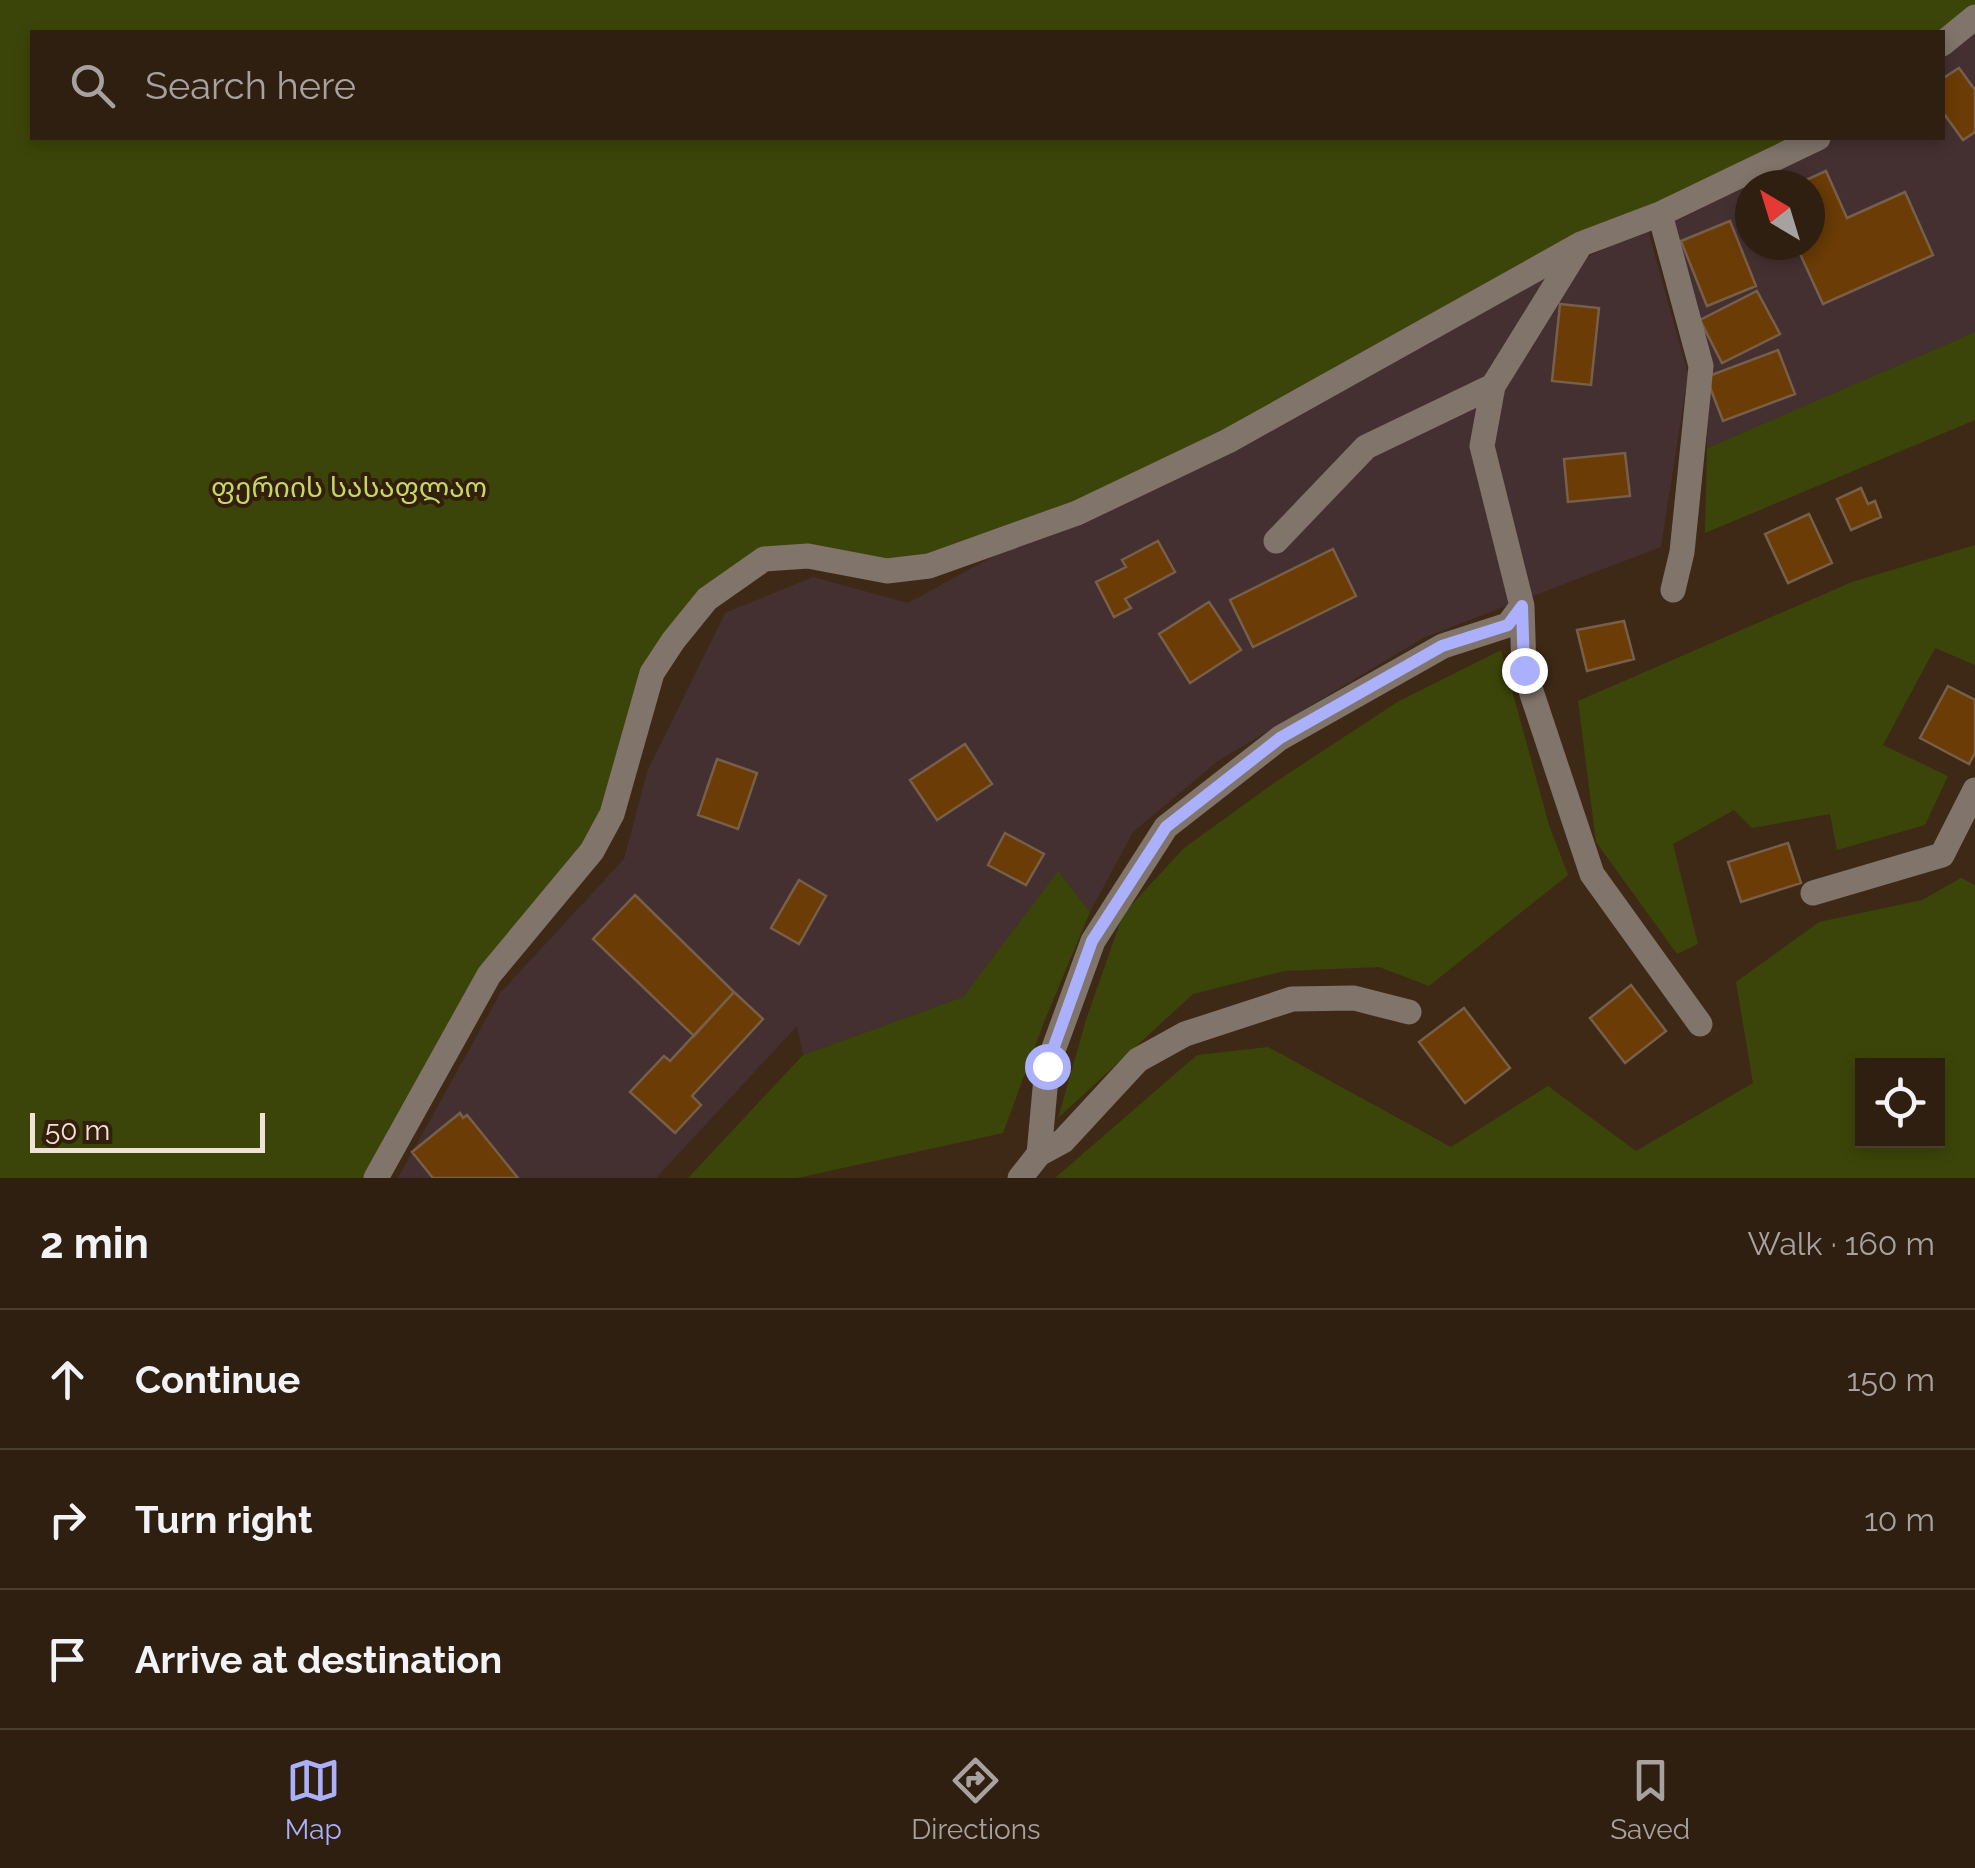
<!DOCTYPE html>
<html lang="en">
<head>
<meta charset="utf-8">
<style>
	:root { --surface:#2e1f10; --page:#362719; --text:#f1f3f6; --muted:#a7a29f; --line:#493d30; --accent:#aab0fc }
	body { margin:0; font-family:Raleway,"Noto Sans Georgian",sans-serif; background:var(--page); color:var(--text) }
	.controls { position:absolute; right:30px; bottom:30px; display:grid; overflow:hidden; border-radius:0px; box-shadow:0 5px 15px #0003 }
	.controls button { width:90px; height:90px; display:grid; place-items:center; padding:0; border:0; border-bottom:2px solid var(--line); background:var(--surface); color:var(--text); font:50px sans-serif }
	.compass { position:absolute; left:1735px; top:170px; width:90px; height:90px; border-radius:50%; background:var(--surface); box-shadow:0 5px 15px #0003; rotate:322deg }
	.scale { position:absolute; left:30px; bottom:25px; width:235px; box-sizing:border-box; padding-left:10px; border:5px solid #f0e2d6; border-top:0; font-size:28px; line-height:35px; white-space:nowrap; color:#f0e2d6; -webkit-text-stroke:8px #341f0c; paint-order:stroke }
	.stop { position:absolute; width:30px; height:30px; margin:-22px; border:8px solid #aab0fc; border-radius:50%; background:#fff }
	.stop.end { background:#aab0fc; border-color:#fff; box-shadow:0 2px 10px #0008 }
	.list { margin:0; padding:0; list-style:none }
	h2 { display:flex; justify-content:space-between; align-items:center; height:130px; margin:0; padding:0 40px; font-size:42px }
	h2 small { font-size:32px; font-weight:400; color:var(--muted) }
	.list li { display:grid; grid-template-columns:65px 1fr auto; gap:30px; align-items:center; box-sizing:border-box; height:140px; padding:0 40px; border-top:2px solid var(--line) }
	.list b { display:block; font-size:38px; white-space:nowrap }
	.list em { font-size:32px; font-style:normal; color:var(--muted) }
	.icon { flex:none; width:55px; height:55px; fill:none; stroke:currentColor; stroke-width:2; stroke-linecap:round; stroke-linejoin:round }
	.map { position:relative; flex:none; width:1975px; height:1178px; overflow:hidden }
	.search { position:absolute; background:var(--surface); box-shadow:0 5px 15px #0003; left:30px; right:30px; top:30px; height:110px; display:flex; align-items:center; gap:25px; box-sizing:border-box; padding:0 35px; border-radius:0px; color:var(--muted); font-size:38px }
	.sheet { height:550px; background:var(--surface) }
	nav { display:flex; justify-content:space-around; align-items:center; box-sizing:border-box; height:140px; border-top:2px solid var(--line); background:var(--surface); font-size:28px; color:var(--muted) }
	nav a { display:grid; justify-items:center; gap:5px }
	nav .on { color:var(--accent) }
	.map>svg:first-child { display:block }
	.commercial { fill:#443030; fill-rule:evenodd }
	.green { fill:#3c4509; fill-rule:evenodd }
	.building { fill:#6b3c05; stroke:#775f4a; stroke-width:2.5 }
	.lines { fill:none; stroke-linecap:round; stroke-linejoin:round }
	.minor { stroke:#80746b; stroke-width:25 }
	.route { stroke:#aab0fc; stroke-width:12 }
	.labels { text-anchor:middle; dominant-baseline:central; stroke-width:8; stroke-linejoin:round; paint-order:stroke }
	.park-label { font-size:28px; fill:#c2d764; stroke:#341f0c }
</style>
</head>
<body>
<div class="map">
<svg width="1975" height="1178" viewBox="0 0 1975 1178">
	<rect width="100%" height="100%" fill="#3e2916"/>
	<path class="commercial" d="M1975 29V332L1707 448 1708 358 1672 216 1832 138H1942L1943 56ZM1750 185H1810V245H1750Z
		M1647 227 1688 374 1661 547 1425 637 1218 761 1133 832 1090 912 1058 871 963 997 803 1055 797 1026 656 1178H398L501 992 624 859 647 772 725 613 813 577 908 603 981 563Z"/>
	<path class="green" d="M0 0H1975V17L1942 32H32V138H1818L1224 436 1075 505 928 558 890 563 763 556 668 637 609 810 368 1178H0Z
		M1975 332V420L1705 533 1707 448Z
		M1975 545V665L1935 648 1883 745 1948 776 1925 825 1837 850 1830 814 1752 828 1734 810 1673 844 1698 944 1677 954 1596 842 1578 701 1852 582Z
		M1501 650 1549 825 1568 875 1429 986 1379 967 1284 971 1193 994 1058 1118 1086 1020 1123 914 1184 848 1277 781 1399 701Z
		M1058 871 1090 912 1044 1022 1003 1133 797 1178H688L803 1055 963 997Z
		M1961 878 1975 885V1178H1055L1197 1055 1268 1047 1451 1147 1548 1086 1636 1151 1753 1083 1736 982 1819 922 1922 900ZM1862 1066H1938V1140H1862Z"/>
	<path class="building" d="M1959 68 1975 90V132L1963 140 1942 111V79Z
		M1826 171 1847 218 1905 192 1933 255 1823 304 1796 245H1810V185H1795Z
		M1730 221 1756 286 1707 306 1681 241Z
		M1757 291 1780 334 1722 363 1700 320Z
		M1560 304 1599 308 1591 385 1552 381Z
		M1778 350 1795 394 1723 421 1706 377Z
		M1625 453 1630 496 1568 502 1564 459Z
		M1861 488 1868 504 1875 501 1881 517 1851 530 1837 499Z
		M1809 514 1832 563 1788 583 1765 534Z
		M1158 541 1175 572 1125 599 1131 608 1114 617 1096 582 1126 567 1122 560Z
		M1333 549 1356 596 1253 647 1230 600Z
		M1209 602 1241 650 1190 683 1159 634Z
		M1624 621 1634 659 1587 671 1577 630Z
		M1948 686 1975 700V753L1969 764 1920 738Z
		M965 744 992 784 937 820 910 780Z
		M717 759 757 773 738 829 698 815Z
		M1005 833 1044 854 1026 885 988 865Z
		M1788 843 1801 883 1741 902 1728 862Z
		M799 880 826 896 799 944 771 928Z
		M635 895 734 992 694 1036 593 939Z
		M1631 985 1666 1031 1625 1063 1590 1018Z
		M734 992 763 1019 692 1096 701 1105 675 1133 630 1092 664 1056 670 1061Z
		M1464 1008 1510 1068 1465 1103 1419 1042Z
		M460 1113 463 1118 467 1115 518 1178H433L412 1152Z"/>
	<g class="lines">
		<path class="minor" d="M1942 44 1975 17
			M1660 214 1701 366 1682 552 1673 590
			M1276 541 1366 447 1493 386
			M1522 606 1524 670 1592 874 1700 1024
			M1813 893 1942 855 1975 790
			M1039 1154 1063 1141 1138 1060 1185 1034 1292 999 1354 998 1409 1012
			M376 1178 489 975 592 851 612 814 652 673 673 641 707 599 764 559 808 556 887 571 929 566 1077 513 1228 441 1581 244 1660 214 1818 138
			M1020 1178 1039 1154 1047 1067 1093 941 1166 827 1280 738 1443 646 1508 625 1522 606 1482 446 1493 386 1579 247"/>
	</g>
	<g class="lines">
		<path class="route" d="M1047 1066 1092 941 1166 827 1280 738 1442 646 1508 625 1522 606 1524 670"/>
	</g>
	<g class="labels">
		<g class="park-label">
			<text x="349" y="487">ფერიის სასაფლაო</text>
		</g>
	</g>
</svg>
<div class="controls">
<button><svg class="icon" aria-label="locate" viewBox="0 0 24 24"><circle cx="12" cy="12" r="6"/><path d="M12 2v4M12 18v4M2 12h4M18 12h4"/></svg></button>
</div>
<svg class="compass" viewBox="-18 -18 36 36"><path d="M0-13l5 13h-10z" fill="#e53935"/><path d="M0 13l5-13h-10z" fill="#a7a29f"/></svg>
<div class="scale">50 m</div>
<div class="stop" style="left:1047px;top:1066px"></div>
<div class="stop end" style="left:1524px;top:670px"></div>
<div class="search"><svg class="icon" aria-label="search" viewBox="0 0 24 24"><circle cx="10" cy="10" r="6"/><path d="M15 15l6 6"/></svg>Search here</div>
</div>
<section class="sheet">
<h2>2 min<small>Walk · 160 m</small></h2>
<ul class="list">
<li><svg class="icon" aria-label="ahead" viewBox="0 0 24 24"><path d="M12 20V5M6 11l6-6 6 6"/></svg><div><b>Continue</b></div><em>150 m</em></li>
<li><svg class="icon" aria-label="right" viewBox="0 0 24 24"><path d="M7 20v-9h11M14 6l5 5-5 5"/></svg><div><b>Turn right</b></div><em>10 m</em></li>
<li><svg class="icon" aria-label="arrive" viewBox="0 0 24 24"><path d="M6 21V4h12l-3 4 3 4H6"/></svg><div><b>Arrive at destination</b></div></li>
</ul>
</section>
<nav>
<a class="on"><svg class="icon" aria-label="map" viewBox="0 0 24 24"><path d="M3 6l6-2 6 2 6-2v14l-6 2-6-2-6 2zM9 4v14M15 6v14"/></svg>Map</a>
<a><svg class="icon" aria-label="directions" viewBox="0 0 24 24"><path d="M12 3l9 9-9 9-9-9zM9 14v-3h6M13 9l2 2-2 2"/></svg>Directions</a>
<a><svg class="icon" aria-label="saved" viewBox="0 0 24 24"><path d="M7 4h10v16l-5-4-5 4z"/></svg>Saved</a>
</nav>
</body>
</html>
